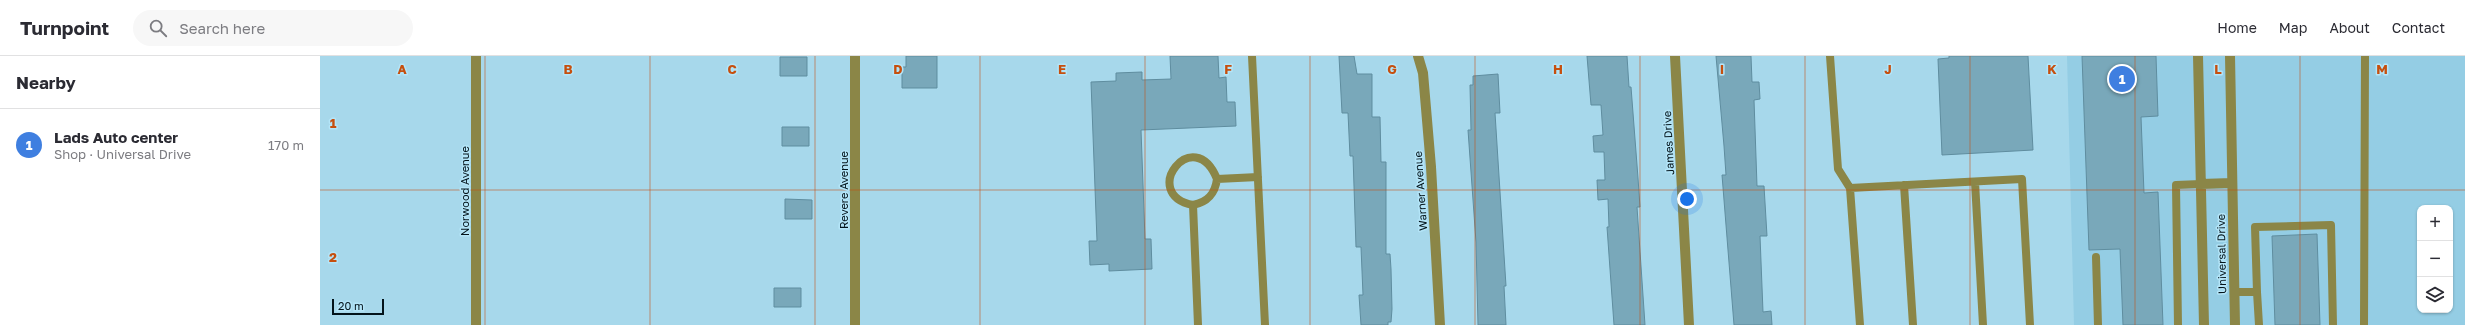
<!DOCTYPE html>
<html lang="en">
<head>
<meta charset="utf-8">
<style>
	:root { --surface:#fff; --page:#f7f7f7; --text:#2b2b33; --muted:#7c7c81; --line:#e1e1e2; --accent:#ea580c }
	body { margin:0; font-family:"Golos Text",sans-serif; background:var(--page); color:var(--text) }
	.controls { position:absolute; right:12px; bottom:12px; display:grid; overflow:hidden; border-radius:8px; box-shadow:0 1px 3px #0004 }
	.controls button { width:36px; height:36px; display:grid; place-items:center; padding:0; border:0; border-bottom:1px solid var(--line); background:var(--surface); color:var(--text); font:20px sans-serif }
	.scale { position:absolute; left:12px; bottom:10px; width:52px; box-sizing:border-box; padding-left:4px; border:2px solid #03141b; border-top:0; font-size:11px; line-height:14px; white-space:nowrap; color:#03141b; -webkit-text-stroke:3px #b4e5f8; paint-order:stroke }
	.you { position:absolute; left:1367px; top:143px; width:14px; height:14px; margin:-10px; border:3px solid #fff; border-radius:50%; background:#1a73e8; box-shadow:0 0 0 6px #1a73e833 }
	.badge { display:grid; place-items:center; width:26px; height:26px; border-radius:50%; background:var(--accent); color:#fff; font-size:13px; font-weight:700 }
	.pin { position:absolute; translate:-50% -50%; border:2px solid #fff; box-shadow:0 1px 4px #0006 }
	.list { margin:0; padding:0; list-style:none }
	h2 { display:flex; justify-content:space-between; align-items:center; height:52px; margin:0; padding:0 16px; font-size:17px }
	h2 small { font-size:13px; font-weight:400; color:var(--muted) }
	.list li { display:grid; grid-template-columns:26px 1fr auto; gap:12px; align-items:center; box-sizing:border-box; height:72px; padding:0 16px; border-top:1px solid var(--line) }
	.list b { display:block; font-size:15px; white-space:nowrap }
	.list p { margin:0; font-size:13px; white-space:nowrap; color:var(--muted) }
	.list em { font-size:13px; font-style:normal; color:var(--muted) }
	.icon { flex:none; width:22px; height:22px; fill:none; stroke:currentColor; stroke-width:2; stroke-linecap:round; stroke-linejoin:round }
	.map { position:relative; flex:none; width:2145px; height:269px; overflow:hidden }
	header { display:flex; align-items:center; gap:24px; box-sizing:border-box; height:56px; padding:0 20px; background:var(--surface); border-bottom:1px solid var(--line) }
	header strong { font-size:19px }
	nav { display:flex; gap:22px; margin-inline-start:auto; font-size:14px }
	.search { width:280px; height:36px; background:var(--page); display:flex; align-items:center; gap:10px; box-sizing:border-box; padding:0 14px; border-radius:22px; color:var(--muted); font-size:15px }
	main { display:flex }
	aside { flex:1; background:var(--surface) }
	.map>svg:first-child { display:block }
	.built { fill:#94cde4; fill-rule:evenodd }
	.building { fill:#79a8ba; stroke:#5f8d9f }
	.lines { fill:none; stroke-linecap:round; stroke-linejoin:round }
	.service { stroke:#8b8647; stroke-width:8 }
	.minor { stroke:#8b8647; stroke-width:10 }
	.grid { fill:none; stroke:#c64f0e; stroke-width:1; stroke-opacity:0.55 }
	.labels { text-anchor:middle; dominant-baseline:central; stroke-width:3; stroke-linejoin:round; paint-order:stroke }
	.street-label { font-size:11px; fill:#03141b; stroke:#b4e5f8 }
	.grid-label { font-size:13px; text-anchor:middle; font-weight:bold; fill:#c64f0e; stroke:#b4e5f8; stroke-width:3; stroke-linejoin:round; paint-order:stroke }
</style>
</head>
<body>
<header>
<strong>Turnpoint</strong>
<div class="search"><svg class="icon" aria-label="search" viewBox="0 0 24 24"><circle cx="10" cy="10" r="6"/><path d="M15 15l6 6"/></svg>Search here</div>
<nav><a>Home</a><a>Map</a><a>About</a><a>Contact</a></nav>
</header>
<main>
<aside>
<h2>Nearby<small></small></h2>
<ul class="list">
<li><span class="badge" style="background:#3f7fe0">1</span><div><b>Lads Auto center</b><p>Shop · Universal Drive</p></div><em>170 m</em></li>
</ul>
</aside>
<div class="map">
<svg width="2145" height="269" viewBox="0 0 2145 269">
	<rect width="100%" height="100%" fill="#a7d8eb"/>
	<path class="built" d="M1747 0H2145V269H1754ZM2100 152H2130V254H2100Z"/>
	<path class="building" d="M586 0H617V32H582V11H586Z
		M850 0H898L899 22 906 21 907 46H915L916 70 821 74 825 183H831L832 213 789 215V208L770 209 769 185H777L771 26 796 25V17L822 16V24L851 23Z
		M1019 0H1034L1037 18H1052V61H1060L1061 106H1066V198H1070L1071 213 1072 253 1071 266H1068V269H1041L1039 239H1043L1041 191H1036L1033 100H1030L1028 57H1022Z
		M1267 0H1307L1309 31H1311L1318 122 1320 151H1317L1325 269H1294L1287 171H1289L1288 143 1278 144 1277 124H1285L1284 96H1274L1273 80 1283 79 1281 49H1271Z
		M1396 0H1431L1432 26H1439L1440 43 1434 44 1437 130H1444L1447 180H1440L1443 256 1451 255 1452 269H1414L1402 119H1406L1404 90Z
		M1629 0H1708L1713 94 1622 99 1618 3 1629 2Z
		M1762 0H1836L1838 60 1821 61 1824 137 1838 136 1843 269H1803L1800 193 1769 194Z
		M460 1H487V20H460Z
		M1178 18 1180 57H1175L1186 230H1184L1186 269H1158L1156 186 1148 74H1151L1150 29H1153V20Z
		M462 71H489V90H462Z
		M465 143 492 144V163H465Z
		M1997 178 2000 269H1955L1952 180Z
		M454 232H481V251H454Z"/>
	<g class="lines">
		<path class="service" d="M932 0 945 269
			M1510 0 1518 113 1530 132
			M1655 126 1663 269
			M1584 129 1593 269
			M873 149C818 138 874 66 897 123
			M1776 201 1778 269
			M1914 236H1937L1939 269
			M1937 236 1935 171 2011 169 2013 269
			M878 269 873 149C888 146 895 138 897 123L938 121
			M1540 269 1530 132 1702 123 1710 269
			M1858 269 1856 129 1881 128
			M2044 269 2045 0"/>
		<path class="minor" d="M156 0V269
			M1098 0 1103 17 1111 111 1120 269
			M1355 0 1369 269
			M1878 0 1884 269
			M1910 0 1915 269
			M1881 128 1912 127
			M535 269V0"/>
	</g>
	<path class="grid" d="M165 0V269M330 0V269M495 0V269M660 0V269M825 0V269M990 0V269M1155 0V269M1320 0V269M1485 0V269M1650 0V269M1815 0V269M1980 0V269M0 134H2145"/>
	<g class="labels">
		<g class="street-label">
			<text transform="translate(1348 87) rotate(-93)">James Drive</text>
			<text transform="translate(523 134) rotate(-90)">Revere Avenue</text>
			<text transform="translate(144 135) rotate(-90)">Norwood Avenue</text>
			<text transform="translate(1100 135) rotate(-94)">Warner Avenue</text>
			<text transform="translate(1901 198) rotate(-91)">Universal Drive</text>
		</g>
	</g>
	<g class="grid-label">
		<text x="82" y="18">A</text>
		<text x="248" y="18">B</text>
		<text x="412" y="18">C</text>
		<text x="578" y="18">D</text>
		<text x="742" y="18">E</text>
		<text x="908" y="18">F</text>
		<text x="1072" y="18">G</text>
		<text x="1238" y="18">H</text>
		<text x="1402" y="18">I</text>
		<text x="1568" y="18">J</text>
		<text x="1732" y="18">K</text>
		<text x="1898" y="18">L</text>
		<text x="2062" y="18">M</text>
		<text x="13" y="72">1</text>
		<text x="13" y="206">2</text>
	</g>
</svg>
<div class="controls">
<button>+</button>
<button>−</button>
<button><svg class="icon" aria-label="layers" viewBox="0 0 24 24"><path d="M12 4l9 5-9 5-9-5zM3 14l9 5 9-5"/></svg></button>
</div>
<div class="scale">20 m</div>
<div class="you"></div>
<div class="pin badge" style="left:1802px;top:23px;background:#3f7fe0">1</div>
</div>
</main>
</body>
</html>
